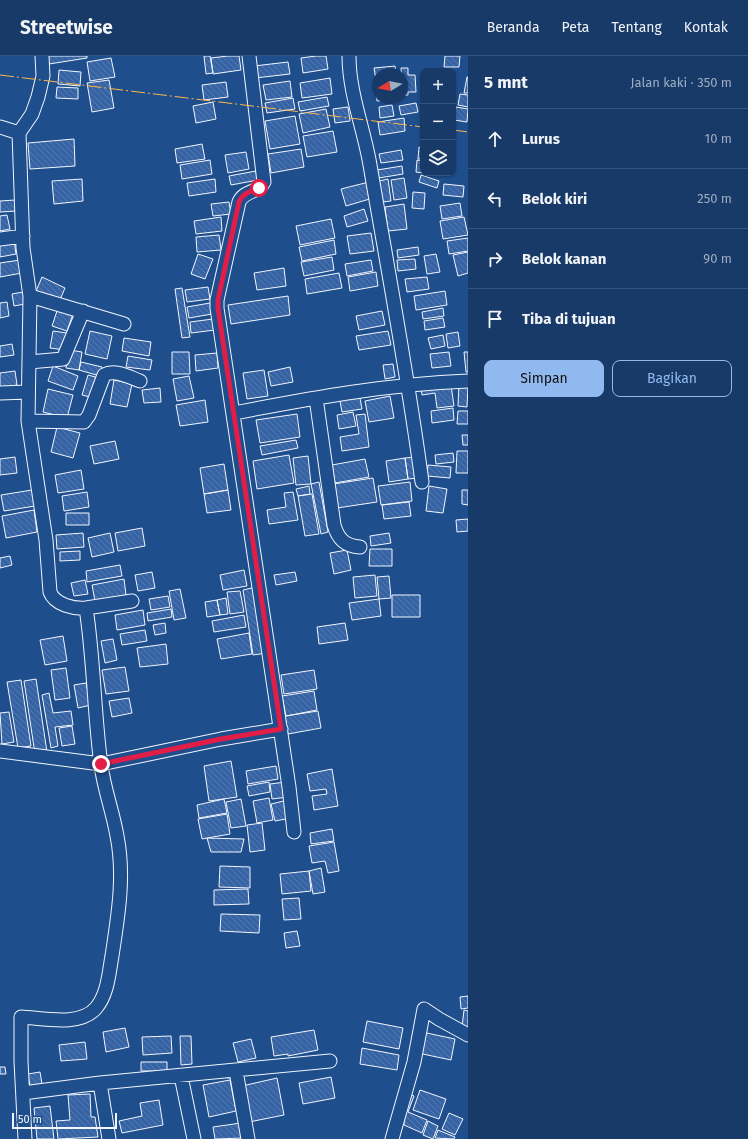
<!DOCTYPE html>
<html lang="id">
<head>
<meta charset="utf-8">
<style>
	:root { --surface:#173a69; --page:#244571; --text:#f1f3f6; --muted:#9eadc0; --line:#36547d; --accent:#90b9f0 }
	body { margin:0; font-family:"Fira Sans",sans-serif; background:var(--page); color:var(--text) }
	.controls { position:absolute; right:12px; top:12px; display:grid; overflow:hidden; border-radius:8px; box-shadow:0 1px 3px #0004 }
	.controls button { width:36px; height:36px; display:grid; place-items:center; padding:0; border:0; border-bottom:1px solid var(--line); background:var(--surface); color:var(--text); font:20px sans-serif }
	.compass { position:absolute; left:372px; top:12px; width:36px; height:36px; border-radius:50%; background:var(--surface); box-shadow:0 1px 3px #0004; rotate:260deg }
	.scale { position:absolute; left:12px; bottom:10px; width:105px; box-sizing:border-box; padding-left:4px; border:2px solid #f2f6ff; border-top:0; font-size:11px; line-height:14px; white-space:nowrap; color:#f2f6ff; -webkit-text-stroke:3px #1f4e8c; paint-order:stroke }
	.stop { position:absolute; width:12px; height:12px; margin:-9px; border:3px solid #e11d48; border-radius:50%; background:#fff }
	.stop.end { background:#e11d48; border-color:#fff; box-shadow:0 1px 4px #0008 }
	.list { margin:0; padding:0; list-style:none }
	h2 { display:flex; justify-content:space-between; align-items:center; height:52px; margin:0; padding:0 16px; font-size:17px }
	h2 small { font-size:13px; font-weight:400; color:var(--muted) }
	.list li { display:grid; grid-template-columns:26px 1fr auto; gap:12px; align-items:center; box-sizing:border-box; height:60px; padding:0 16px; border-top:1px solid var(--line) }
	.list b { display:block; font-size:15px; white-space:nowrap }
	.list em { font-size:13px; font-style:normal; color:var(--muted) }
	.actions { display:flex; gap:8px; padding:12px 16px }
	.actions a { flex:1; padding:9px 0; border:1px solid var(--accent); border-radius:8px; text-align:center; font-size:14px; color:var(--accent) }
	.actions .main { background:var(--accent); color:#111 }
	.icon { flex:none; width:22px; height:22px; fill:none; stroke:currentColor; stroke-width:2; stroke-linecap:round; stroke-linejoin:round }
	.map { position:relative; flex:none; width:468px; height:1083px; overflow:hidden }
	header { display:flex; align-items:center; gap:24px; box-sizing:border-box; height:56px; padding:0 20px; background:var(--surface); border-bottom:1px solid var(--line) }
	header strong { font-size:19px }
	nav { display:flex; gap:22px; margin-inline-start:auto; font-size:14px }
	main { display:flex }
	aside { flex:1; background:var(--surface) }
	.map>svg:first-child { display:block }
	.building { fill:url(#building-back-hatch); stroke:#f2f6ff }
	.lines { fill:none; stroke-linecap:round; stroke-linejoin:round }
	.minor-casing { stroke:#f2f6ff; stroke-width:15 }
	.minor { stroke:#1f4e8c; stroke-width:13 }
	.power { stroke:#ffb74d; stroke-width:1; stroke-dasharray:14 3 2 3; stroke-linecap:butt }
	.route { stroke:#e11d48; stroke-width:5 }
</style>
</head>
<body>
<header>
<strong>Streetwise</strong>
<nav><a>Beranda</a><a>Peta</a><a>Tentang</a><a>Kontak</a></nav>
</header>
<main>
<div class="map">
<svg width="468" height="1083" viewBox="0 0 468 1083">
	<defs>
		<pattern id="building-back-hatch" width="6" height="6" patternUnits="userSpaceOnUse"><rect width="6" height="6" fill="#3563a3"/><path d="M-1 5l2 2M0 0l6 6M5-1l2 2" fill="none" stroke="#537ab1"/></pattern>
	</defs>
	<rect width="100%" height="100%" fill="#1f4e8c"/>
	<path class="building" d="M48 0H87V2L49 8Z
		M204 0H210L213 17 206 18Z
		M228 0H239L241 14 213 18 211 2Z
		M316 0H326L328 13 303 17 301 2Z
		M445 0H460L459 11H444Z
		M111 2 115 21 90 25 87 6Z
		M288 6 290 18 255 22 254 10Z
		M395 10 396 18H378L377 30 374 12Z
		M401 12H408V19H415L416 36H408V39H402Z
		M59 14 81 16 80 30 58 28Z
		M467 21H468V37H464Z
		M330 22 332 38 302 42 300 27Z
		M109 24 114 52 92 56 87 27Z
		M290 25 292 41 266 44 263 29Z
		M226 26 228 41 204 44 202 29Z
		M57 31 78 32V43L56 42Z
		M378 32V42L396 43 377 45 376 33Z
		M460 38 468 39V51L458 49Z
		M327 41 329 50 300 55 298 46Z
		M293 42 295 53 267 57 265 47Z
		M213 46 216 63 196 67 193 50Z
		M416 47 418 56 401 59 399 50Z
		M392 49 394 60 380 62 379 51Z
		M348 51 350 65 335 67 333 53Z
		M456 51 468 53 467 66 454 64Z
		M326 53 330 71 303 77 299 58Z
		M295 60 300 88 270 93 265 65Z
		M404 62 405 75 380 79 378 66Z
		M333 75 337 96 307 101 303 80Z
		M74 83 75 110 30 113 28 87Z
		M202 88 205 103 177 107 175 93Z
		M419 91 423 92V103H418Z
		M301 93 304 111 271 117 268 98Z
		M401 94 403 104 381 107 379 98Z
		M246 96 249 113 228 117 225 99Z
		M210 104 212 118 182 123 180 109Z
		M417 104 423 105V117L416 116Z
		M402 110 403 118 379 122 377 114Z
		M256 115 258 124 231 129 229 120Z
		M421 119 439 125 437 132 419 126Z
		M404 122 407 142 394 144 391 124Z
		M82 123 83 145 54 148 52 125Z
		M215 123 216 136 189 140 187 127Z
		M388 123 391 145 383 146 379 125Z
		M369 126 373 142 346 150 341 133Z
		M444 128 464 130 463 141 443 139Z
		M413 136 425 137 424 153 412 152Z
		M15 144 16 155 0 156V145Z
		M229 146 231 158 213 160 211 148Z
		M460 147 462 160 442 163 440 150Z
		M404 148 407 173 388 175 385 151Z
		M364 153 368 165 347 171 344 160Z
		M7 159 10 173 0 175V160Z
		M221 161 222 175 196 178 194 165Z
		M464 161 468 179 443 183 440 165Z
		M331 163 335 182 300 189 296 170Z
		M371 177 374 195 350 198 347 180Z
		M219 179 221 194 197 196 196 181Z
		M468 182V195L449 198 447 185Z
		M14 184 16 198 0 201V186Z
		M334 184 336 198 302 205 299 191Z
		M418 191 419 199 398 202 397 194Z
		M468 196V217L458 220 453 199Z
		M198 198 213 203 205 223 191 218Z
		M436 198 440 216 427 218 424 200Z
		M332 201 334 214 304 220 301 206Z
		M415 203 416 213 398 215 397 204Z
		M20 204 22 217 0 221V207Z
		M371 204 373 215 347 220 345 208Z
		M284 212 286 230 257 234 254 217Z
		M376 216 378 230 350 235 348 221Z
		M339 217 342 232 307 238 305 223Z
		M42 221 65 232 59 246 36 235Z
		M427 221 429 233 407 236 405 223Z
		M208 231 210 243 187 246 185 234Z
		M182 232 190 281 182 282 175 233Z
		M445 235 447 249 416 254 414 240Z
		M23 236 25 248 14 250 12 238Z
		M288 240 290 259 231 268 228 249Z
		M7 246 9 260 0 262V247Z
		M210 247 212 258 189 262 187 251Z
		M59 249 74 255 67 275 52 270Z
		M443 252 444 260 423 263 422 256Z
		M382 255 385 269 359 274 356 260Z
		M443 262 445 271 425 274 424 265Z
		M213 263 215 274 191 277 190 266Z
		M53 275 67 277 65 294 50 292Z
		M90 275 112 280 107 303 85 298Z
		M388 275 391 289 359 294 356 280Z
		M458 276 460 290 448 292 446 278Z
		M443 279 445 290 431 293 428 282Z
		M124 282 151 286 149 300 122 295Z
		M12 288 14 299 0 301V290Z
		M69 294 82 296 79 314 66 312Z
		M172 296H189L190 318H172Z
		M449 296 451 310 432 312 430 298Z
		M464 296H468V316H466Z
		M217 297 218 312 196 315 195 299Z
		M128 300 152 304 150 314 126 311Z
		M81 306 102 311 100 320 79 314Z
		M393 308 395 321 385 323 383 309Z
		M53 310 78 320 73 334 48 325Z
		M290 311 293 326 271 330 268 316Z
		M264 314 268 340 247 343 243 317Z
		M15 315 17 329 0 332V317Z
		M88 319 99 322 94 342 82 339Z
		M189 320 194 342 177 345 173 323Z
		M114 324 132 328 127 351 110 348Z
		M459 328 468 329 467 351 458 350Z
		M451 329 454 350 437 352 435 337 422 339 421 333Z
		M160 332 161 346 144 347 142 334Z
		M48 333 73 339 67 362 43 356Z
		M359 337 362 353 342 356 339 340Z
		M390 340 394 362 369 366 365 345Z
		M205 344 208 366 180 370 176 349Z
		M453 352 454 364 432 367 431 355Z
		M458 355H468V368H457Z
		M353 356 356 370 339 373 337 359Z
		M297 358 300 381 260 387 256 364Z
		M365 358 369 391 342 395 340 381 359 378 356 359Z
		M57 371 80 377 73 402 51 396Z
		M462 379H468V389H463Z
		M296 384 298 392 262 399 260 390Z
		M115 385 119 403 94 408 90 390Z
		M457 395H468V417H456Z
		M453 397 454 406 436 408 435 399Z
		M289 399 294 427 257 433 253 405Z
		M308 400 311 428 296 429 293 402Z
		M15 401 17 417 0 419V403Z
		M415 401 419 422 408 423 405 402Z
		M405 402 408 423 389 426 386 405Z
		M365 403 369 421 335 427 332 409Z
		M224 408 228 434 204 438 200 412Z
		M428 409 451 411 450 422 427 420Z
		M81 414 84 433 58 437 55 419Z
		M373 422 377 446 337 452 333 428Z
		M319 426 328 476 321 478 311 428Z
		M410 426 412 445 381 449 378 430Z
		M309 430 310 438 298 440 296 433Z
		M429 430 447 433 443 457 426 455Z
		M32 434 35 450 4 455 1 439Z
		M228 434 231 454 207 457 204 438Z
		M462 434H468V449L462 448Z
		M87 436 89 451 64 455 62 440Z
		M293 436 298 464 269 468 267 454 286 451 284 437Z
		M312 438 319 478 305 480 298 440Z
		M409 446 411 460 384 463 382 449Z
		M34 454 37 476 6 482 2 460Z
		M66 457H89V469H66Z
		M468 463V475L457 476 456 464Z
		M142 472 145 490 118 495 115 477Z
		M83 477 84 491 57 493 56 479Z
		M110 477 114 496 92 501 88 482Z
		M389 477 391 487 371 490 370 480Z
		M370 493H392V510H369Z
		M347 494 351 514 334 518 330 497Z
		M80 495V504L60 505V496Z
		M10 500 12 509 0 512V502Z
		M120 509 122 520 87 526 86 515Z
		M244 514 247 530 223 534 220 519Z
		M152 516 155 532 138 535 135 519Z
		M295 516 297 525 276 529 274 519Z
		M375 519 377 540 355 542 353 521Z
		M389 520 391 542 379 543 377 521Z
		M124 523 126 539 95 545 92 529Z
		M85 524 88 538 74 540 71 527Z
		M256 531 267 597 253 599 243 534Z
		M180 533 186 562 174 564 169 535Z
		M240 535 244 556 230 558 227 536Z
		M392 539H420V561H392Z
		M168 540 170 551 151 554 149 543Z
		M226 542 228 558 220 559 217 544Z
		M379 543 381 560 352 564 349 547Z
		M217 544 220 559 207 561 205 546Z
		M171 553 172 561 148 565 147 557Z
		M143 554 145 569 117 574 115 559Z
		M244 559 246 571 214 576 212 565Z
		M165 567 166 577 155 579 153 569Z
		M345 567 348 584 319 588 317 571Z
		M145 574 147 585 122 589 120 578Z
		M249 577 252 598 221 603 217 583Z
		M63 580 67 605 45 609 40 584Z
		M113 583 117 604 105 607 101 585Z
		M166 588 168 608 140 611 137 592Z
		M125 611 129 635 106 638 102 614Z
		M66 612 70 642 55 644 51 614Z
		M314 614 317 633 284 638 281 619Z
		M36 623 47 696 35 698 24 625Z
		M21 624 31 690 18 692 7 626Z
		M86 627 91 649 78 652 74 629Z
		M314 635 317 654 286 660 282 640Z
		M49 637 53 657 71 655 73 669 55 671 58 690 51 692 42 639Z
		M129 642 132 657 112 661 109 645Z
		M318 655 321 672 288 678 285 660Z
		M9 656 14 686 2 688 0 657Z
		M72 670 75 688 62 690 59 672Z
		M231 705 237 741 209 745 204 710Z
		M276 710 278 723 248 728 246 715Z
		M332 713 338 750 314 754 312 740 327 738 326 733 310 735 307 718Z
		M269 726 270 736 249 740 247 730Z
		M286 726 288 741 272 743 270 728Z
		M269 742 273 764 257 767 253 745Z
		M224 743 227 757 199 762 197 749Z
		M241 743 246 770 231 772 226 746Z
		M288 744 291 762 275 765 271 748Z
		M227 758 230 778 202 783 198 763Z
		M262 767 265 794 250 796 247 769Z
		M332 773 334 785 311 788 310 777Z
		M207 782 244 783 241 796H211Z
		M334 786 339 815 328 817 325 805 312 807 309 790Z
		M220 810 250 811V832L219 831Z
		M321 812 325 836 313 838 309 815Z
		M309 815 311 835 282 838 280 818Z
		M248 833 249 848 214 849V834Z
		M299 842 301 863 284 864 282 843Z
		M221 858 260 859 259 877 220 875Z
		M297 875 300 890 286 892 284 877Z
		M468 940V952L461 953 460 941Z
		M464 954 468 955V971H462Z
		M367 965 403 972 399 993 363 986Z
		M125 972 129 991 106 996 103 976Z
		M314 974 318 994 288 1000V998L274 1000 271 981Z
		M422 976 455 983 451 1004 418 997Z
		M171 980 172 997 143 999 142 981Z
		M180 980H191L192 1008 181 1009Z
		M251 983 256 1002 238 1006 233 987Z
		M85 986 87 1003 61 1005 59 989Z
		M362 992 399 999 397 1014 360 1008Z
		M141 1006H167V1015H141Z
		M0 1011H5L6 1018H0Z
		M40 1016 42 1028 30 1030 28 1018Z
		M331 1021 335 1042 303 1048 299 1027Z
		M277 1022 284 1059 249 1066 242 1030Z
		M230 1024 236 1055 209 1061 203 1029Z
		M420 1034 446 1043 439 1063 413 1054Z
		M90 1038 91 1061H95L98 1081 58 1083 56 1065 70 1064 68 1039Z
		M409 1038 414 1040 408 1056 427 1064 422 1077 404 1069V1058Z
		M159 1044 163 1069 122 1077 119 1065 142 1060 140 1047Z
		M50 1050 54 1083H37L34 1052Z
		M449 1057 463 1063 455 1079 442 1073Z
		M428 1065 438 1070 433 1083 423 1079Z
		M241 1067 243 1082 215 1083 213 1071Z
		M438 1074 455 1081 454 1083 435 1082Z"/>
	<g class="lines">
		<defs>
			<path id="minor" d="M249 0 264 126C259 137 244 134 239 146L217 244V252L289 731 294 776
				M349 0C349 37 364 73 370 109 388 215 408 320 422 426
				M0 71 19 77
				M0 183 23 180
				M30 240 124 268
				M29 306 63 303 83 255
				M0 337 28 336
				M316 342 334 469C338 483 345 490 360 491
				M234 357C312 342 389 328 468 325
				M28 365 84 366 89 359 104 319C115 313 129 321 140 325
				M86 552 132 545
				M0 695 101 708 221 683 281 673
				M236 1015 248 1083
				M181 1020 194 1083
				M100 1027 109 1083
				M23 1037 100 1027 330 1005
				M25 1083 21 1005V961C43 962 80 971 96 952 108 938 109 916 112 900 118 860 125 820 117 780 113 756 104 733 101 709 94 657 94 604 86 552 74 553 55 549 50 536L46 484 28 365 30 240 23 192 19 77 32 58 38 41 43 20 42 0
				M392 1083 414 1006 424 953 439 963 468 979"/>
		</defs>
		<use href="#minor" class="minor-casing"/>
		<use href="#minor" class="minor"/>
		<path class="power" d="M0 19 423 71
			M453 74 468 76"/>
	</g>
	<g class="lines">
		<path class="route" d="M101 708 221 683 281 673 218 252V244L239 146C243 137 251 135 259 132"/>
	</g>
</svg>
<div class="controls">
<button>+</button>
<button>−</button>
<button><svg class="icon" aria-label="layers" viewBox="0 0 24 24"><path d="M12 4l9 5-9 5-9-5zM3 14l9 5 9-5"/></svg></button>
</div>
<svg class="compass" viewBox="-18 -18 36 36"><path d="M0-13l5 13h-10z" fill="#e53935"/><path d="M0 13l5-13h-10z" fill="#9eadc0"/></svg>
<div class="scale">50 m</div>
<div class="stop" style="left:259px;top:132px"></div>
<div class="stop end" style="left:101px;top:708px"></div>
</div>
<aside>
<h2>5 mnt<small>Jalan kaki · 350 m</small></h2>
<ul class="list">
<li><svg class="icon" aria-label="ahead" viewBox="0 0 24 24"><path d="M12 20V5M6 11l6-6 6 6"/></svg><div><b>Lurus</b></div><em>10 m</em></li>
<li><svg class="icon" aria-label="left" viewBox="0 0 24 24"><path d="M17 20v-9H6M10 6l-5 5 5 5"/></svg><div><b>Belok kiri</b></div><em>250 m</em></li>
<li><svg class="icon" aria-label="right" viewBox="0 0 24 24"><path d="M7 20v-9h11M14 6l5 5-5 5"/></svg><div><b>Belok kanan</b></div><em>90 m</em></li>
<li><svg class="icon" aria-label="arrive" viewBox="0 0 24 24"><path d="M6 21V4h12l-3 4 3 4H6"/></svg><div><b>Tiba di tujuan</b></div></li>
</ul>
<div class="actions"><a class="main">Simpan</a><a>Bagikan</a></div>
</aside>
</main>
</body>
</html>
